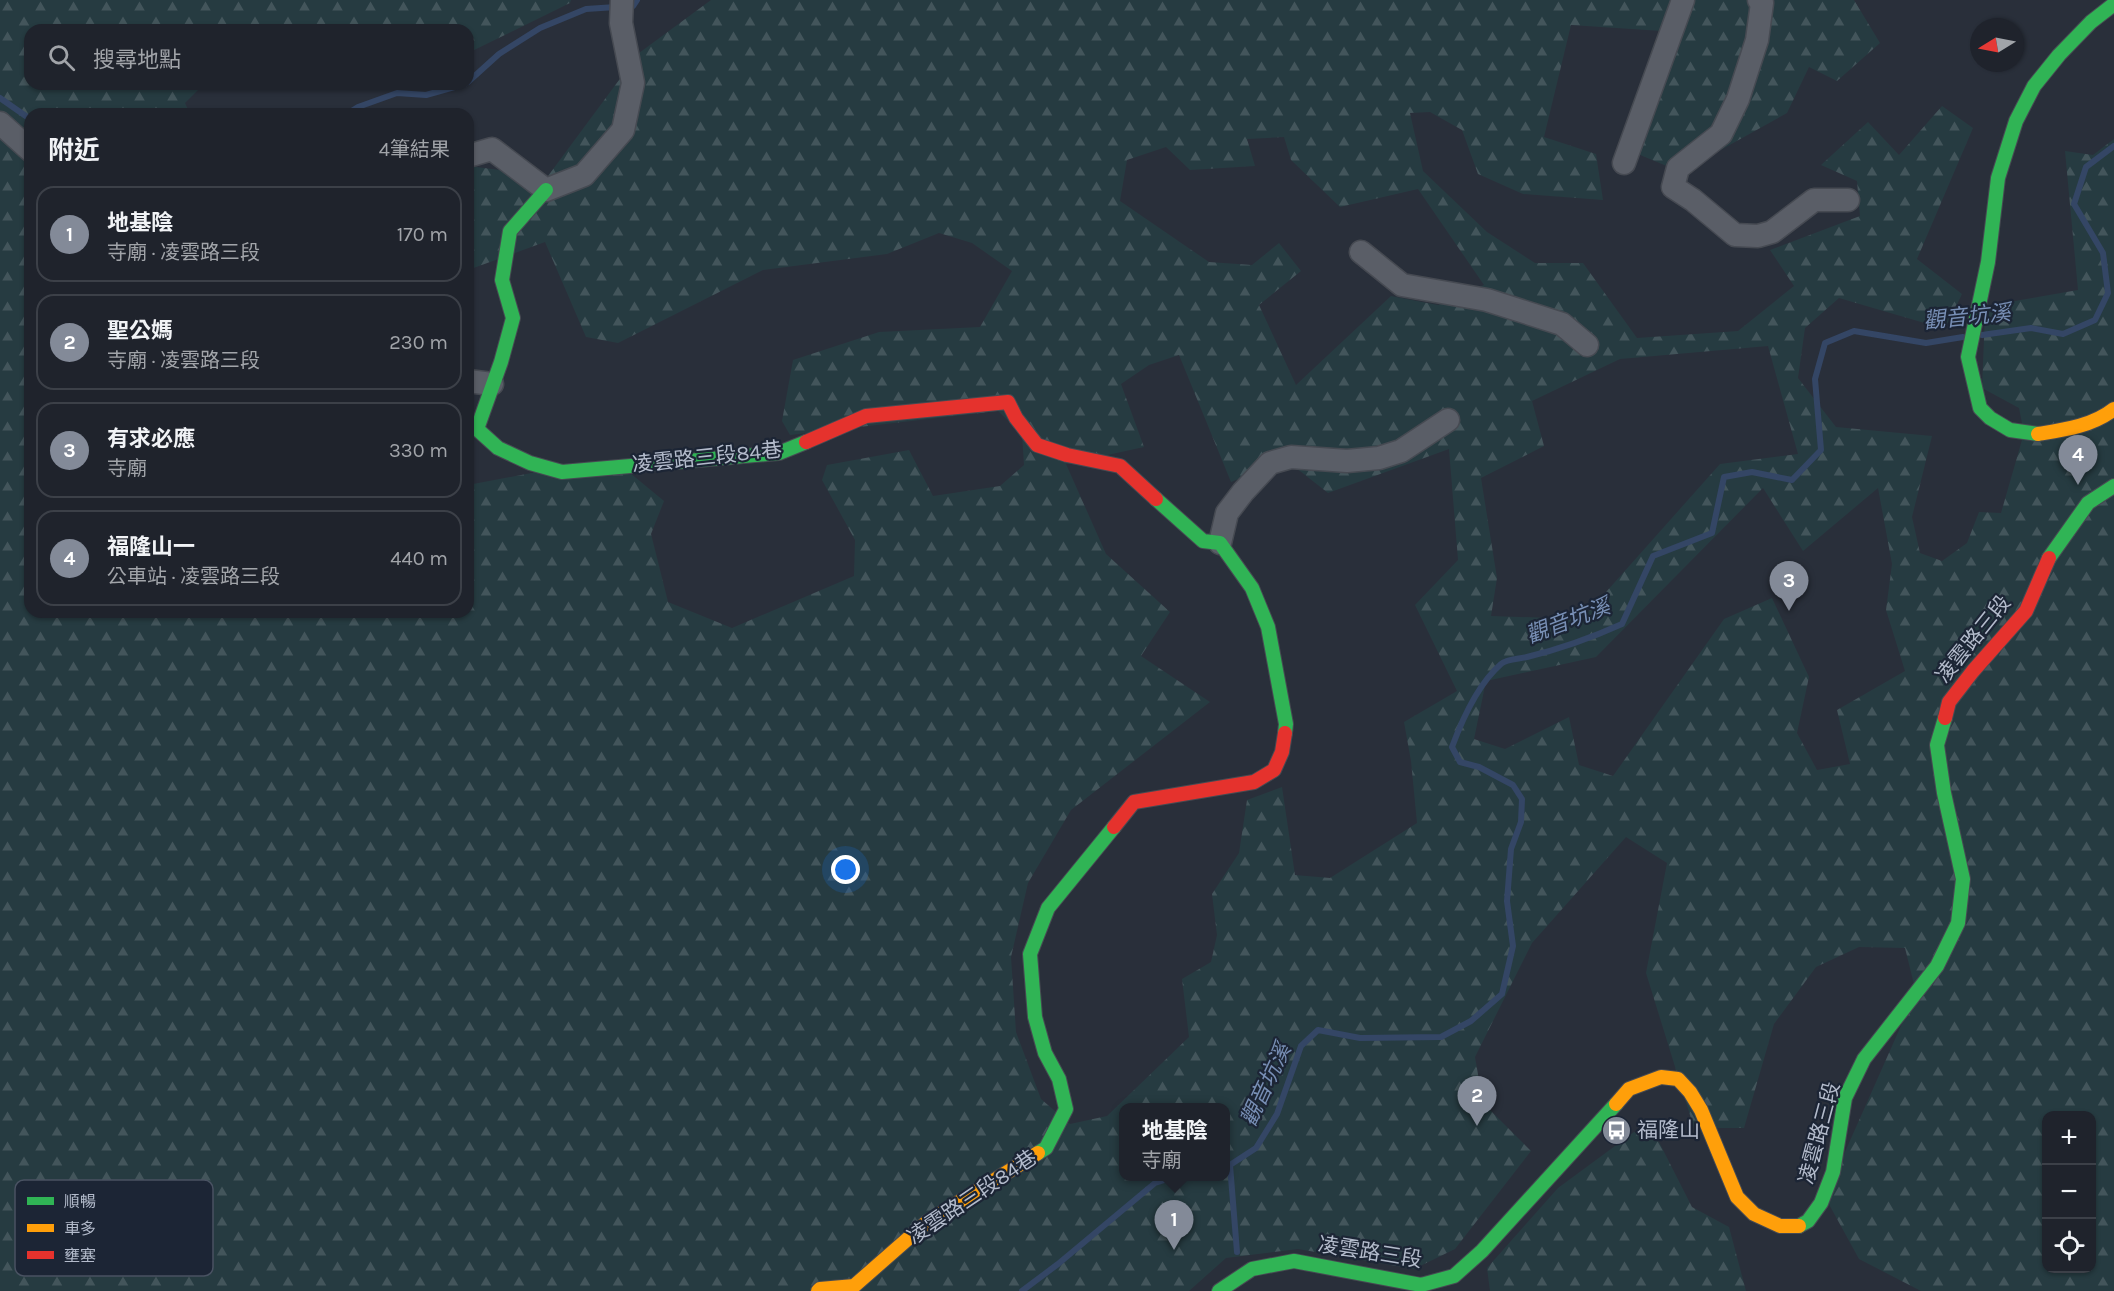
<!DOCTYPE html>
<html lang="zh-TW">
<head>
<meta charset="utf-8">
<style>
	:root { --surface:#1f232c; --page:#2c2f38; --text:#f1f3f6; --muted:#a1a4a9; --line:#3c4048; --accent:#838a98 }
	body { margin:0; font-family:Karla,"Noto Sans TC",sans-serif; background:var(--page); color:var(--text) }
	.controls { position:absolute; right:18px; bottom:18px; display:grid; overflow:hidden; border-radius:12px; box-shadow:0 2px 4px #0004 }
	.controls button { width:54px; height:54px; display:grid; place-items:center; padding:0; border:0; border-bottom:2px solid var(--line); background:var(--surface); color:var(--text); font:30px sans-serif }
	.compass { position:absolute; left:1970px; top:18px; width:54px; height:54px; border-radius:50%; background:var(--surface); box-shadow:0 2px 4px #0004; rotate:260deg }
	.you { position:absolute; left:846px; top:870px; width:21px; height:21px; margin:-15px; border:4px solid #fff; border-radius:50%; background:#1a73e8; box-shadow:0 0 0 9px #1a73e833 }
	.badge { display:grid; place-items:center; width:39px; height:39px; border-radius:50%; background:var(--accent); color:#fff; font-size:20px; font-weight:700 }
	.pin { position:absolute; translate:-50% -50px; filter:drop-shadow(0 2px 3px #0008) }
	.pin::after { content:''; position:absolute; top:32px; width:21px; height:18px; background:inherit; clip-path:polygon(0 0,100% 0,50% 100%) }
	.popup { position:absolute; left:1119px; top:1103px; width:111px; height:78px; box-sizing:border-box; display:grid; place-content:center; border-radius:12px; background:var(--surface); filter:drop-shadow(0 2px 4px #0005); font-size:20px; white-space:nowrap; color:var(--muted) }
	.popup b { font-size:22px; color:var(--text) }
	.popup::after { content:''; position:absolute; left:50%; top:100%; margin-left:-12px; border:12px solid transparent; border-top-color:var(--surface) }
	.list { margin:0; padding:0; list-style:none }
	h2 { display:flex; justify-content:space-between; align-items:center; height:78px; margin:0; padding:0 24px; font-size:26px }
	h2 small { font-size:20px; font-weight:400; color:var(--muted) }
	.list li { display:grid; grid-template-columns:39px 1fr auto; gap:18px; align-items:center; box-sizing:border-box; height:96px; margin:0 12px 12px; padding:0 12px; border:2px solid var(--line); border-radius:18px }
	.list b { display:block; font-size:22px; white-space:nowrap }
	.list p { margin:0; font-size:20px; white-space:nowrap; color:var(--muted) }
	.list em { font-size:20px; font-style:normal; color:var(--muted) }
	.icon { flex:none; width:33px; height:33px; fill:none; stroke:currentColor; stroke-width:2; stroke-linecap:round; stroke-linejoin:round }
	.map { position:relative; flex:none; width:2114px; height:1291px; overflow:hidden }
	.search { position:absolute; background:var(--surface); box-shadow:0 2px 4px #0004; left:24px; top:24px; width:450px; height:66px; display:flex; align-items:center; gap:15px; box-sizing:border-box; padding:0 21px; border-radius:18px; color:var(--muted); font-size:22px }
	.panel { position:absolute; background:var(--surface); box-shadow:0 2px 4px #0004; left:24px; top:108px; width:450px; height:510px; border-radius:18px }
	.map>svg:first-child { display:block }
	.forest { fill:url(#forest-firs); fill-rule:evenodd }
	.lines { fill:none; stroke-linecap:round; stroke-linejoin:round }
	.stream { stroke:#344665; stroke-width:6 }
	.street-casing { stroke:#464a52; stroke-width:25 }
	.fast-casing { stroke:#464a52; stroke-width:16 }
	.slow-casing { stroke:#464a52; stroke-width:16 }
	.jam-casing { stroke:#464a52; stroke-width:16 }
	.street { stroke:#5a5e67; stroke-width:22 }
	.fast { stroke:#30b455; stroke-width:14 }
	.slow { stroke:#ff9f0a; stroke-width:14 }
	.jam { stroke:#e5322d; stroke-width:14 }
	.labels { text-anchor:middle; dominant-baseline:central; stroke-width:4.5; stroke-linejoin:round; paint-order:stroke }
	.street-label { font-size:21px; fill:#b3bbcb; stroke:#1c2535 }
	.poi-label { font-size:21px; fill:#b3bbcb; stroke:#1c2535; text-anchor:start }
	.water-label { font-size:22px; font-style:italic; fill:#788fb5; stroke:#1c2535 }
	.key { fill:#1c2535; stroke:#495262; stroke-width:1.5 }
	.key-label { font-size:16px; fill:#b3bbcb }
</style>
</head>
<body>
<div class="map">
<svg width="2114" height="1291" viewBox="0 0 2114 1291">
	<defs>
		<pattern id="forest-firs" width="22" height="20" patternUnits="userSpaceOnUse" patternTransform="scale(1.5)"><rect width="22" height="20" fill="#263b41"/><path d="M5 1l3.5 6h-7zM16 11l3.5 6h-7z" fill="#43555b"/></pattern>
	</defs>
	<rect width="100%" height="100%" fill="#292f3a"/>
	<path class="forest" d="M0 0H571L570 3 468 53V30H361L360 28 30 30V84H204L185 103 190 114H30V612H468V485L542 471 624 468 664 501 651 534 668 602 732 628 854 576 855 540 822 480 827 465 909 450 933 496 1000 486 1024 465 1022 434 998 411 790 435 782 421 793 360 879 332 980 327 1012 271 972 243 939 233 887 254 763 270 618 343 586 337 545 242 468 270V166L548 176 639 53 711 0H1854L1880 43 1837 81 1809 67 1787 113 1681 172 1621 147 1662 31 1571 25 1544 137 1596 154 1603 200 1523 194 1478 174 1462 130 1430 112 1410 113 1423 171 1487 232 1535 263H1583L1637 338 1738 331 1794 286 1770 250 1860 216 1857 181 1821 165 1868 122 1899 155 1942 106 1973 128 1917 259 1962 294 1945 329 1839 298 1805 328 1798 378 1836 427 1932 436 1912 517 1920 553 1942 561 1967 543 1979 512 2001 513 2024 433 2019 408 1982 388 1985 314 2003 303 2078 290 2065 151 2093 155 2114 139V1291H1921L1859 1259 1825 1197 1916 992 1905 948 1859 947 1816 967 1774 1024 1744 1128H1694L1646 973 1667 863 1626 837 1532 943 1475 1057 1483 1103 1531 1151 1455 1249 1414 1269 1298 1249 1226 1258 1189 1291H0ZM1284 137 1291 160 1340 207 1418 189 1484 285 1438 305 1391 296 1296 385 1259 305 1301 271 1279 243 1252 265 1209 262 1120 201 1127 160 1166 147 1190 170 1255 166 1247 139ZM1768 346 1798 454 1720 464 1582 619 1491 616 1497 578 1481 478 1544 446 1532 401 1620 359ZM1179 355 1231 482 1286 460 1328 493 1449 449 1458 560 1415 605 1457 691 1404 722 1411 761 1417 823 1330 878 1295 875 1282 787 1247 800 1239 853 1212 894 1217 935 1211 962 1182 979 1189 1037 1107 1116 1070 1124 1041 1099 1016 1032 1011 957 1028 883 1071 810 1210 702 1141 656 1170 612 1106 554 1066 464 1144 447 1121 384 1149 365ZM1763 488 1803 551 1878 488 1892 564 1886 610 1905 671 1837 710 1850 764 1817 770 1797 733 1809 677 1772 598 1724 619 1613 776 1579 765 1569 717 1505 749 1474 739 1486 681 1596 657ZM1123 1108H1225V1176H1123ZM2046 1116H2092V1268H2046Z
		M1634 1132 1659 1142 1692 1207 1729 1227 1746 1291H1490L1487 1268 1558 1188Z"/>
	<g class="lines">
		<path class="stream" d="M627 6H633L637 0
			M468 82 499 54 540 28 586 9 616 7
			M0 98 30 119
			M347 114 358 107 397 93 426 95 465 84
			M1982 335 2031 328 2063 334 2095 320 2108 293 2103 253 2074 204 2086 167 2114 146
			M1230 1165 1237 1252
			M1225 1166 1230 1165 1256 1148 1277 1114 1301 1046 1318 1030 1360 1038 1441 1037 1471 1021 1502 994 1513 946 1507 901 1511 849 1521 822 1522 799 1513 785 1479 767 1460 762 1452 747C1462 720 1479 683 1501 664 1506 659 1519 659 1527 657 1560 649 1591 638 1622 624L1653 556 1712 533 1724 477 1752 472 1792 480 1821 450 1815 379 1825 343 1854 331 1926 343 1963 337
			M1022 1291 1058 1264 1155 1183 1177 1176"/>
		<defs>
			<path id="street" d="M1759 0 1762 3 1757 40 1738 99 1721 134 1678 168 1673 187 1693 200 1735 235 1758 236 1772 232 1814 200H1848
				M0 123 30 150
				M468 156 492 149 546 190 584 175 623 130 633 83 621 23 622 0
				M1624 163 1683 0
				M1361 252 1402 285 1487 300 1562 324 1587 345
				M468 381 492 384
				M1220 543 1227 513 1243 492 1270 463 1291 457 1347 461 1379 458 1401 451 1448 420"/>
			<path id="fast" d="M546 190 510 231 502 280 513 318 501 362 477 429 498 448 530 463 562 472 779 453 806 442
				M2038 434 2010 430 1990 418 1980 408 1968 357 1988 262 1998 178 2016 121 2034 86 2059 55 2091 22 2114 4
				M1156 499 1203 541 1220 543 1252 588 1268 627 1286 724 1285 733
				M2049 558 2088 503 2114 486
				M1038 1153 1046 1148 1066 1109 1059 1079 1045 1053 1035 1017 1030 954 1048 908 1114 827
				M1799 1226 1808 1221 1821 1203 1833 1172 1845 1098 1864 1059 1937 966 1958 923 1963 879 1944 793 1937 745 1945 718
				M1219 1291 1252 1269 1294 1261 1421 1285 1454 1276 1482 1251 1616 1104"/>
			<path id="slow" d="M2038 434C2063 430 2093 426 2114 409
				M1616 1104 1629 1089 1661 1077 1678 1079 1690 1092 1701 1110 1737 1197 1754 1214 1780 1226H1799
				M818 1291 820 1289 854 1286 927 1222 1038 1153"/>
			<path id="jam" d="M806 442 866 416 1008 402 1016 418 1037 445 1067 455 1120 466 1156 499
				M1945 718 1949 702 1973 671 2026 611 2049 558
				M1114 827 1134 802 1254 782 1274 770 1282 752 1285 733"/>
		</defs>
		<use href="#street" class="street-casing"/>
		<use href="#fast" class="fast-casing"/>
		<use href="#slow" class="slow-casing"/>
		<use href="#jam" class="jam-casing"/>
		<use href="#street" class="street"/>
		<use href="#fast" class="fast"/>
		<use href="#slow" class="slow"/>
		<use href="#jam" class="jam"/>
	</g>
	<defs>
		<symbol id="bus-disc" viewBox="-11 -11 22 22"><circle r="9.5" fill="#838a98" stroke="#1c2535"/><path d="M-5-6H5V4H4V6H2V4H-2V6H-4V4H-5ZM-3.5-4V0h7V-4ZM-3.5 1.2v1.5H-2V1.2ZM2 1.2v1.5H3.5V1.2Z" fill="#fff"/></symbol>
	</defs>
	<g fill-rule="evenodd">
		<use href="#bus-disc" x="1600" y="1114" width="33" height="33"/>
	</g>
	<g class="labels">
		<g class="street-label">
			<text transform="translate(707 457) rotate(-6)">凌雲路三段84巷</text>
			<text transform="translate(1973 639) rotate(-51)">凌雲路三段</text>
			<text transform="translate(1819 1133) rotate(-75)">凌雲路三段</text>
			<text transform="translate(972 1197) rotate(-34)">凌雲路三段84巷</text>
			<text transform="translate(1370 1252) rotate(9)">凌雲路三段</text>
		</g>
		<g class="poi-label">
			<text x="1637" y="1130">福隆山</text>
		</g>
		<g class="water-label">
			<text transform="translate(1967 317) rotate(-6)">觀音坑溪</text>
			<text transform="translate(1568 621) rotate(-21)">觀音坑溪</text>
			<text transform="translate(1266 1085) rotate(-65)">觀音坑溪</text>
		</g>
	</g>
	<rect x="15" y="1180" width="198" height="96" rx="9" class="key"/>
	<rect x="27" y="1197" width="27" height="8" fill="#30b455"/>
	<rect x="27" y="1224" width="27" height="8" fill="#ff9f0a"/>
	<rect x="27" y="1251" width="27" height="8" fill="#e5322d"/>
	<g class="key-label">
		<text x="64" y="1207">順暢</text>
		<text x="64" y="1234">車多</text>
		<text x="64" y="1261">壅塞</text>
	</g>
</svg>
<div class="controls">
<button>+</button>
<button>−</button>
<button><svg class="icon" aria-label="locate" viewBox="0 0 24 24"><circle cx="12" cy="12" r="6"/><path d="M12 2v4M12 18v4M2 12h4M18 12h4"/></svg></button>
</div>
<svg class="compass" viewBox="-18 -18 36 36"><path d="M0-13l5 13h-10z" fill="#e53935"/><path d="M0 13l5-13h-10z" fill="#a1a4a9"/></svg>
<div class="you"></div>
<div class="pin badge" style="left:1174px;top:1250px">1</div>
<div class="popup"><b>地基陰</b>寺廟</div>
<div class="pin badge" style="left:1477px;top:1126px">2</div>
<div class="pin badge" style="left:1789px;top:611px">3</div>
<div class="pin badge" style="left:2078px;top:485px">4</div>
<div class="search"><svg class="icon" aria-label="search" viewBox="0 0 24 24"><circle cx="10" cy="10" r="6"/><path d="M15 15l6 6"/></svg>搜尋地點</div>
<section class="panel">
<h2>附近<small>4筆結果</small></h2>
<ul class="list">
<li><span class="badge">1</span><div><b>地基陰</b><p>寺廟 · 凌雲路三段</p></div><em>170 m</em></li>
<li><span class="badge">2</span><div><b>聖公媽</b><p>寺廟 · 凌雲路三段</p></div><em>230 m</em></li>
<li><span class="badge">3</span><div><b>有求必應</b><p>寺廟</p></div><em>330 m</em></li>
<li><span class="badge">4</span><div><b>福隆山一</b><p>公車站 · 凌雲路三段</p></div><em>440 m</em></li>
</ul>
</section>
</div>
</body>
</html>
